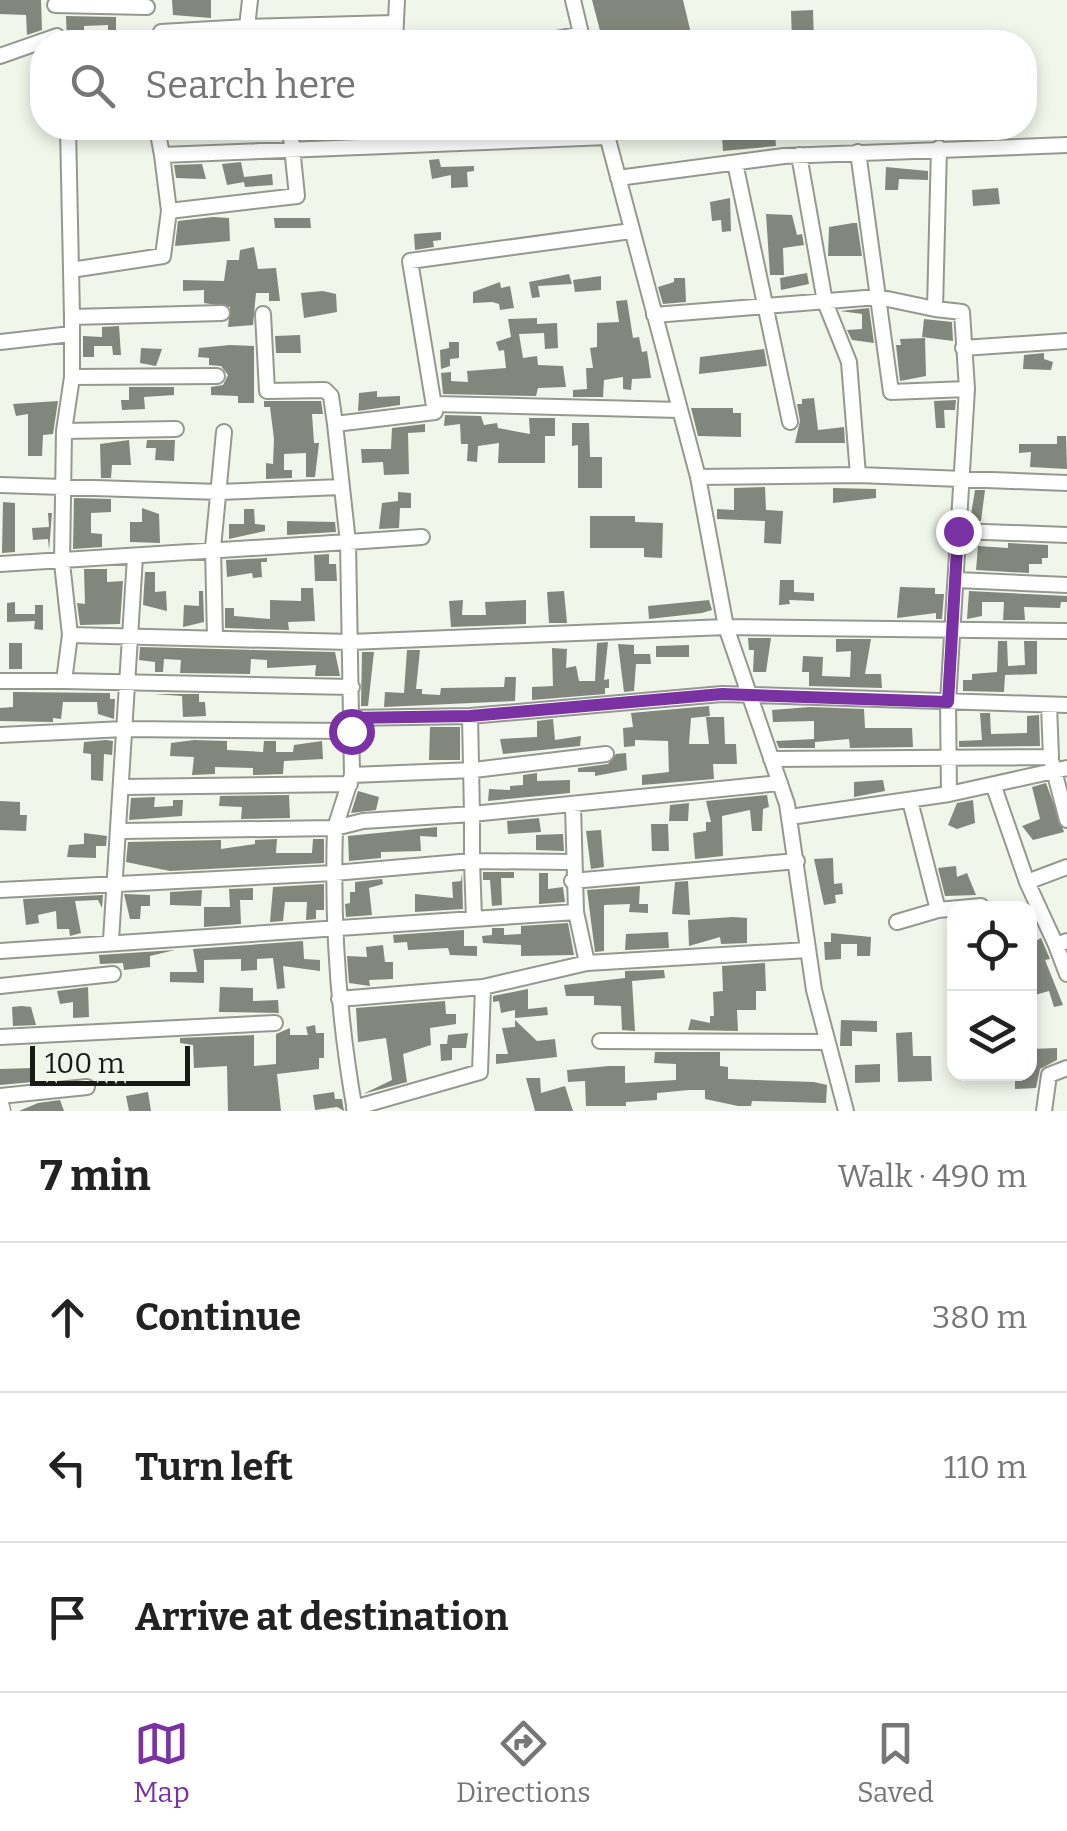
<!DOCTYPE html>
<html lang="en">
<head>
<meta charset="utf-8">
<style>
	:root { --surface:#fff; --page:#f6f6f6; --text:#222; --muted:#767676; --line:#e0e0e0; --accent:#7931a4 }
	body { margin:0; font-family:Bitter,serif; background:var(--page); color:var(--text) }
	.controls { position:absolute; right:30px; bottom:30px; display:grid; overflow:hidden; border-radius:20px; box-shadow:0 5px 15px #0003 }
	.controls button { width:90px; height:90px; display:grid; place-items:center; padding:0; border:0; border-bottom:2px solid var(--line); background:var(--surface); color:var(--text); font:50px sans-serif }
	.scale { position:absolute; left:30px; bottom:25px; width:160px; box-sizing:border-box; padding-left:10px; border:5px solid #191b17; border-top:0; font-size:28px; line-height:35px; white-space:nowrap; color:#191b17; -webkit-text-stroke:8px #f0f6ea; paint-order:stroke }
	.stop { position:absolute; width:30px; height:30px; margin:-22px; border:8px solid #7931a4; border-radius:50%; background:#fff }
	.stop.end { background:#7931a4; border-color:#fff; box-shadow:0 2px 10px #0008 }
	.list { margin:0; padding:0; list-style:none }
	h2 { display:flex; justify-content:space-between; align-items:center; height:130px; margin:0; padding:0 40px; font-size:42px }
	h2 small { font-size:32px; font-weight:400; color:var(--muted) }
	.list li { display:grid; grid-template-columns:65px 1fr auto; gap:30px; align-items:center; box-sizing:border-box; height:150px; padding:0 40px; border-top:2px solid var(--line) }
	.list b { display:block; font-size:38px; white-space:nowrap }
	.list em { font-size:32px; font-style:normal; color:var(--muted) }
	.icon { flex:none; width:55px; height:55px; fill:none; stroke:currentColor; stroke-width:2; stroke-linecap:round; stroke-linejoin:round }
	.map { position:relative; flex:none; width:1067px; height:1111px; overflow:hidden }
	.search { position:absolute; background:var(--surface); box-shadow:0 5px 15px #0003; left:30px; right:30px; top:30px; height:110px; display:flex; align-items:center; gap:25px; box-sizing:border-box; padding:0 35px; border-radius:40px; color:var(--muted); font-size:38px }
	.sheet { height:580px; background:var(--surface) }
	nav { display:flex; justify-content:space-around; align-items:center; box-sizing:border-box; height:140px; border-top:2px solid var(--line); background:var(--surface); font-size:28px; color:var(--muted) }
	nav a { display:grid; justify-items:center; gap:5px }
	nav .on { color:var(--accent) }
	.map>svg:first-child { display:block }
	.building { fill:#81877c }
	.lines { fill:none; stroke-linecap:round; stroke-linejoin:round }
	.minor-casing { stroke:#94998e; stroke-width:18 }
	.major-casing { stroke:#94998e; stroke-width:21 }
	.minor { stroke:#fff; stroke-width:14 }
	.major { stroke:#fff; stroke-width:18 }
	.route { stroke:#7931a4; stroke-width:12 }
</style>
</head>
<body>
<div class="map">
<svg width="1067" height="1111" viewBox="0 0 1067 1111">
	<rect width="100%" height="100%" fill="#f0f6ea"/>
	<path class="building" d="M0 0H41L42 30 27 35 26 15 0 14Z
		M172 0H211V18L173 15Z
		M592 0H683L693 42H603Z
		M813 10 814 42H792L791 11Z
		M66 16 116 17V40H108V25L84 26V40L67 41Z
		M306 36V42H245V38Z
		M775 134 776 146 723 151 722 136Z
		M439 159 441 167 474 166V171L467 172 468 187 451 188V175L432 179 429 160Z
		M241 162 244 177 272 174 273 185 245 187 244 182 227 185 222 164Z
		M202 164 206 179 176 178 174 165Z
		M886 167 928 171V180L899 179 898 190H885Z
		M998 188 1000 204 973 206 972 190Z
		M730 198 731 231 722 232 721 220 712 221 710 202Z
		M766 214 792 215 797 235 802 234 804 245 783 248 784 275H770Z
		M213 217 229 218 230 241 175 246 178 221Z
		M274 218H310L311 228H275Z
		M853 223H857L862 256H828L829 227Z
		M441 232V240L433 241 434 247 415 250 414 234Z
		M254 247 258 269 276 268 280 301H269V293H256L253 325 228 327 230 307 204 303V290L183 291V280L224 281 227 260H239L240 250Z
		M807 273 809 284 781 290 780 278Z
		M569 274 572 284 538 286 540 297 532 298 529 282Z
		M601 276V290L575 292 573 280Z
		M674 278H685L686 302 663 304 658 287 674 282Z
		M500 282 501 288 510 286 514 308 500 310 499 304 492 302 473 303V292Z
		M323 291 336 294 337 312 304 318 301 293Z
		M627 300 633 338 639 337 642 352 647 351 651 378 632 379 631 390 623 389V377L604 380 603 397H573V390L587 389 586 368H593L590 348 597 347V323L619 322 616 301Z
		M869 308 874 343 852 340 847 330 862 329V314L840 311Z
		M537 318V324L557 323 558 348 545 349 544 333 519 334 523 358 537 356 538 365 563 366 566 387 538 388 536 396 443 394 441 373 451 372V381L468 382 467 371 506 368 504 350 499 351 496 342 511 337 508 319Z
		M924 319 952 322 953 341 922 337Z
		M119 326 121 355H113L112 346H94V357H83V336L102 337V327Z
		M300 335 301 353H276L275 336Z
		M925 338 926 376 900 381 896 345H901L900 339Z
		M449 342H459V358L450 359V366L441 369 440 350 449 348Z
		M230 345 254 346V403H238V396L211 395V387L223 385 228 375 221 366 209 365V358L198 357 199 348Z
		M141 348 162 349 156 366 140 363Z
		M764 349 767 366 699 374 700 357Z
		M1044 353V359L1053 362 1051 370 1023 369 1024 355Z
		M129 387H174V395L144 397 145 409 122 410 121 400H129Z
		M377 391V397L400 396V405L358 411 359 393Z
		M814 398 818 430 844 427 845 443H795L800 421 797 404H802V399Z
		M956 400 955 410H944L945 428H936L934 401Z
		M58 401 53 434 43 435 42 456H28V414L16 416 13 404Z
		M264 401H321L323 414H312L314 443H319L315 477H306V453L284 454V470H292V478L266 479V463L273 464 274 439 270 407H264Z
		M691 408H733V413H741V437L698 436Z
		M445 415 481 416 484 425 497 423 498 428 530 434 529 418H555V436H545V463H498L499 443 478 446 477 462 467 461 468 444H461L460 424 444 426Z
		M572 423H589L590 457H602V488H578V445L572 446Z
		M425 424V432L408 433 409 474 384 475 383 462 362 463 361 449H391L392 428Z
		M1057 436H1066L1067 469 1030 467 1031 452 1019 453V444H1057Z
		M129 440 131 465H112L111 478H101L100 444Z
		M147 440H175L174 461 155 460 156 448H146Z
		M765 487 766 510 783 511 781 544 764 543 765 521 717 519V509L734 510V488Z
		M833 488 876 489V498L833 503Z
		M975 490H985L981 521H970Z
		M398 492 411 493V508H400L399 528 379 529 382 503 398 501Z
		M74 498 111 499V512L91 513V533L102 534V547L73 549Z
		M3 502 15 503V552L2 553Z
		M142 508 159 514 160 543 130 542V522H142Z
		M244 509H254L255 524 265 525V531L229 539V524H244Z
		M48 513H52L49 550 48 539 33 540 32 528 49 527Z
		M590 516H635V522L663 523 662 558 644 557V548H590Z
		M287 521 335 522 336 532 287 535Z
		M1008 543 1048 545V558H1042V564H1029V573L976 570 978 546 1008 548Z
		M329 554V564H336L337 581H315L314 555Z
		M267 558V562H261L262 577 253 578 252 573 227 577 226 560Z
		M84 569H107V582L123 581 120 624 80 625 77 603 85 604Z
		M145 572H155V592L166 591 167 611 143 605Z
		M780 580H794V592L814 593V601L789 600 790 604 779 605Z
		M900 587 935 588V594H944L942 619H936V613L897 618Z
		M301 588H313L315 621 288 622 289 630 225 628V608H234V616L270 619V600L301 601Z
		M199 591H203L204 622 183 627 184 605 199 606Z
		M564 591 567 623H549L547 592Z
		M969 591 1067 596V602H1061L1060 608 1024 607 1025 620H1003L1004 602H982V616L967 619Z
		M463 600 462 615H486L485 602 526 600V624L451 627 449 601Z
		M709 600 712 610 702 613 649 619 648 606Z
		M15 602V614H35V605H43V630L34 629 35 621 7 622V603Z
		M748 638H771L766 672H753L754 650H749Z
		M836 639H871L865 674H881L882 688 809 686V672H802L803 656 823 657 822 676 850 677 851 651 836 652Z
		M998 641H1007L1008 666 1025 665 1024 641H1037V674L1005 675 1004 692 963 691V680H972V674L997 672Z
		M608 642 604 680 609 679V688H605V694L532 700V687L553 686 552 648 567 649 566 668 576 666 579 681H595L597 643Z
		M9 643H22V669H9Z
		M618 644 634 645V654H650L651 664H636L634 691 624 692Z
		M689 645V657H656V646Z
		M140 647 335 652 340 676H315L316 665 267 668V660L251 659 250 674 180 673 181 660 164 659 163 672H155V662L139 660Z
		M407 650H420L416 689H422V694L440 695 441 688 504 687 505 677H516L515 701 384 707 385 692 404 693Z
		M362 652H374L368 706H361Z
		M13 692 110 693V699H115L114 719 98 714 97 702H63L61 719 53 718V722L0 721V708L13 707Z
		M154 694H199V702H205L206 716 183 717 182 696Z
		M709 706 710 716 691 718 689 744H709L706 717H724L725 744H736L737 764H713L714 779 642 785V775L669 772 668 741 635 740V746L624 747 623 728 633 727 631 713Z
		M810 707 864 709 865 728H912L913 747 850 748 849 739 815 742V748H779L776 741 814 739V721L773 722 772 710Z
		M980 713H990L991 734 1027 733V716L1039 715 1040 746 959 747V741L982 740Z
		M553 719 555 740 581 736 580 746 503 754 500 739 537 737V721Z
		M430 727H460V760H429Z
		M106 740 113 741 112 755 104 754 103 781 91 780V754L83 753 84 742Z
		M194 740 227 741V750L263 752 264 741H276V752H293L294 745 322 741 323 759 284 761 283 774 253 775V768L215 767V774L192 775 194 757 170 756 171 743Z
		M626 753 627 770 595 776V772H578V768L608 764 616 754Z
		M537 773V781L570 780V793L488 801 489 789 510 790V786L523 785V775Z
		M883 780 885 791 854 797V782Z
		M1046 783 1064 832 1033 840 1022 826 1040 819 1032 787Z
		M358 791 379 797 376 810 351 813Z
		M289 795 290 818 241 819 242 807 219 806 220 796Z
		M767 795 769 807 763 809 762 831H752L750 810 722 816 723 856 695 859 693 833 706 831V822H711L706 801Z
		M155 797 154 807 173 806V800H183L182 816 129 820 131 798Z
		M973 800 975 823 957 829 948 825 957 803Z
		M0 801 20 802V815H27L26 831 0 830Z
		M689 803 688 821H669L670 805Z
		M539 818 541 832 508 834 507 821Z
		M651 824H668L669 851H652Z
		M437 827V837L420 836 421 851 381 852V858L349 861 348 836Z
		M601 830 604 867 591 869 586 831Z
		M84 833 107 836 106 846H96V858L67 857 69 845 84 844Z
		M563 834 564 851 536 850V835Z
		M277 839 276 853H312L313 839H324V863L170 871 126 862 128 842 221 840V849L255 844V840Z
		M833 858 834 884 842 883 843 894 835 895 836 903 824 905 814 859Z
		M956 866 957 877 967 873 976 895 945 896 938 868Z
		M483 872H514V878H501L502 905 492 906 490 880H483Z
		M462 873 463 909 415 912V894L453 898 452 882 461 881Z
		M539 873H548V889L563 887 565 902 539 904Z
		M382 879 383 884 369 888 372 915 346 917 345 904 350 903V892H355V882Z
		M688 881 690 915 672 914 675 882Z
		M324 884V910H316V919L306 920 307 902H285L283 921 270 922 273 887Z
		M640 886 639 904H648V913L629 912 630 904 604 905V951L595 952 587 890Z
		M253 888V900H240L241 924 204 927V907H230L229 889Z
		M202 890 201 906 170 905V892Z
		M124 894 150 895V906H141L140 919H130Z
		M103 895 102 908 98 900 75 901 81 933 70 936 69 929H57L56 911 38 915 39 923 26 925 23 899Z
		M733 917 747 918V943L721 944 720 937 689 946 688 920Z
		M568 923 574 955 521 956V945L483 943 482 936 492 935V928H504V935L521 934V926Z
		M464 930V946H477V956L450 955 448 948 408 950 407 942 394 943 393 935Z
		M668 932 669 948 625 950 626 934Z
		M831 933 871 937 870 956H857V944H841V959L825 960 824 942H831Z
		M1041 938 1050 959 1045 960 1063 1005 1054 1007 1049 991 1035 995 1030 979V944Z
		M303 941 304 959 320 960V971L283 966 285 988 277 989 273 958 257 959V970L241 971V959L204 960V983L170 982V972H197L193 949Z
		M383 945 385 962H393V979L369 980 370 986 349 983 347 956 367 957 366 947Z
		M175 950 150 956V967L124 970 123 963 100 964 99 955Z
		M765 963 766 991H756V1010H737L738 1031 688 1030 691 1019 710 1023V1016H714L713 992 723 991 722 966Z
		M664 970 665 978 632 981 635 1031 622 1030 621 1006 594 1005V996H566L564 985 625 978V971Z
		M88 987 89 1017 73 1018V1002L60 1004 57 991Z
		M220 987 253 988V1001L278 1000 279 1013 219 1012Z
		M528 989V1009L547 1007 548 1015 515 1018V1010L501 1013 499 1001 493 1002V996Z
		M445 1001 446 1014H456V1024L430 1028 431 1045 403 1054 407 1082 363 1094 392 1080 386 1038 358 1042 356 1008Z
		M21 1006 31 1007 36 1025 13 1026 12 1007Z
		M515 1020 537 1041 555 1039 557 1057 496 1064V1054H508L502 1028 515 1027Z
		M841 1020 877 1021V1032L852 1031V1046H840Z
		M315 1025 316 1033H324V1058H319V1069L277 1074 281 1111H228L227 1066 194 1068 193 1045 180 1043V1038L254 1035V1066L276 1064V1034L290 1028V1035H308L306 1027Z
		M912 1032 913 1056H931L932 1081 898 1082 896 1033Z
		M468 1033 466 1048H452V1060L441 1061 440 1044H447L448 1035Z
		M1057 1048V1060L1040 1069 1036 1088 1015 1089V1074H1030V1049Z
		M655 1052H720V1066L728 1067V1079L814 1082 827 1085 826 1103 752 1101 751 1106H738L705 1099V1090H689L657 1093V1100L626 1102V1106H586L585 1081 568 1082 567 1070 609 1066H625V1083L676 1080V1064L654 1063Z
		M880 1064V1082L855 1083V1065Z
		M32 1068 33 1082 0 1085V1069Z
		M526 1078H540L541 1093 565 1086 573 1111H535Z
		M148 1092 151 1111H129L126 1096Z
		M334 1092 335 1099H342L344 1111 337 1107 315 1110 313 1095Z
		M60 1100 64 1111H19L38 1103Z"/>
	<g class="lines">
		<defs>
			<path id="minor" d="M250 0 247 27 394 23
				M573 0 583 42
				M55 5 147 7
				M161 32 247 27
				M395 42 397 0
				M541 42 581 34
				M0 56 57 36
				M68 128 72 317 222 313
				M157 128 162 155 607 137
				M605 128 698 477 726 627 787 804 814 990 846 1111
				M858 152 891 392 967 389 962 312 935 309
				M162 155 169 211 297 196 290 128
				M799 155 825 302 849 362 858 475
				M735 163 790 422
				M618 178 784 156 1067 145
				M71 270 163 256 169 211
				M263 314 267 391 325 390 331 396 335 424
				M654 315 878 297 935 309 939 148
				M0 342 71 334
				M963 348 1067 341
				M72 377 217 376
				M967 389 948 702 949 794 1067 768
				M434 404 680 410
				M64 431 176 429
				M698 477 858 475 1067 483
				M0 485 220 492 341 487
				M959 531 1067 535
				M422 537 348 542 352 775 335 828 363 821 472 814 470 716
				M0 564 348 542 335 424 435 412 410 261 631 231
				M957 580 1067 585
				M70 635 350 642 726 627 1067 631
				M215 638 213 548 224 432
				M0 681H64L70 635 62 563 64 431 72 377V317
				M64 681 352 687
				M350 718 470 716 722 694 1067 705
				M0 735 124 729 351 731
				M771 759 1051 757 1049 705
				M1052 763 1067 820
				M352 775 474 770 606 754
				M122 787 350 784
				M994 787 1027 882 1056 945
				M910 801 938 910 981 906
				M790 817 949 794
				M121 831 335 828C332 924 338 1016 355 1111
				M572 881 797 861
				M1027 882 1067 867
				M0 890 334 873 472 861V814L780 783
				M576 912 587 963 808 950
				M474 919 472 861 573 862
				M897 922 938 910
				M111 940 135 557
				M1067 941 1056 945 1067 974
				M0 951 576 912 573 806
				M0 986 113 974
				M339 999 483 987 587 963
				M0 1037 275 1023
				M600 1041 826 1042
				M0 1096 87 1087
				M354 1108 480 1072 483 987
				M1044 1111 1049 1075 1067 1068"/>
			<path id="major" d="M0 1107 1 1111"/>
		</defs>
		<use href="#minor" class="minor-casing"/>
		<use href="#major" class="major-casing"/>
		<use href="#minor" class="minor"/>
		<use href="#major" class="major"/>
	</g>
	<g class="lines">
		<path class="route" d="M351 731 350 718 470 716 722 694 948 702 958 531"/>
	</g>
</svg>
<div class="controls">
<button><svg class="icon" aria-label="locate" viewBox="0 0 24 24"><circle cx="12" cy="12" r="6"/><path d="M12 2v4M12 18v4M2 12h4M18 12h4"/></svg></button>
<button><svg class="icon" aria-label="layers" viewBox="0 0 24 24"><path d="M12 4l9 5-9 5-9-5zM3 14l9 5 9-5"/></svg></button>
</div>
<div class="scale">100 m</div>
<div class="stop" style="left:351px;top:731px"></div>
<div class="stop end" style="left:958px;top:531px"></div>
<div class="search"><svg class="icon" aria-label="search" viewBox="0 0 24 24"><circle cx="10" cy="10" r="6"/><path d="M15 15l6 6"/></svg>Search here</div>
</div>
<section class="sheet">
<h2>7 min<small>Walk · 490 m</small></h2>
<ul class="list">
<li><svg class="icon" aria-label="ahead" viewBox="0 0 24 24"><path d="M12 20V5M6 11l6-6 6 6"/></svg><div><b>Continue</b></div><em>380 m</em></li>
<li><svg class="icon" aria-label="left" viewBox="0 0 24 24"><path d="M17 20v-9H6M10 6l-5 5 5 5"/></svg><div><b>Turn left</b></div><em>110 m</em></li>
<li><svg class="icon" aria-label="arrive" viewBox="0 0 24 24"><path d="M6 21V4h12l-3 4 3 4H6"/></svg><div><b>Arrive at destination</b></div></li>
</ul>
</section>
<nav>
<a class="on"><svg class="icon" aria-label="map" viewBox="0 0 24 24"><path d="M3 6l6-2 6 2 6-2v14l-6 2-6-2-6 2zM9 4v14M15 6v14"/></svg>Map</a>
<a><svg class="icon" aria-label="directions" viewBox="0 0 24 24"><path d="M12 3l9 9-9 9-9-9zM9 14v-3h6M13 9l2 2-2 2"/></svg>Directions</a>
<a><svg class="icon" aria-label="saved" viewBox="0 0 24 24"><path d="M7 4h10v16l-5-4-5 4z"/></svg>Saved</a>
</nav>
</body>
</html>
